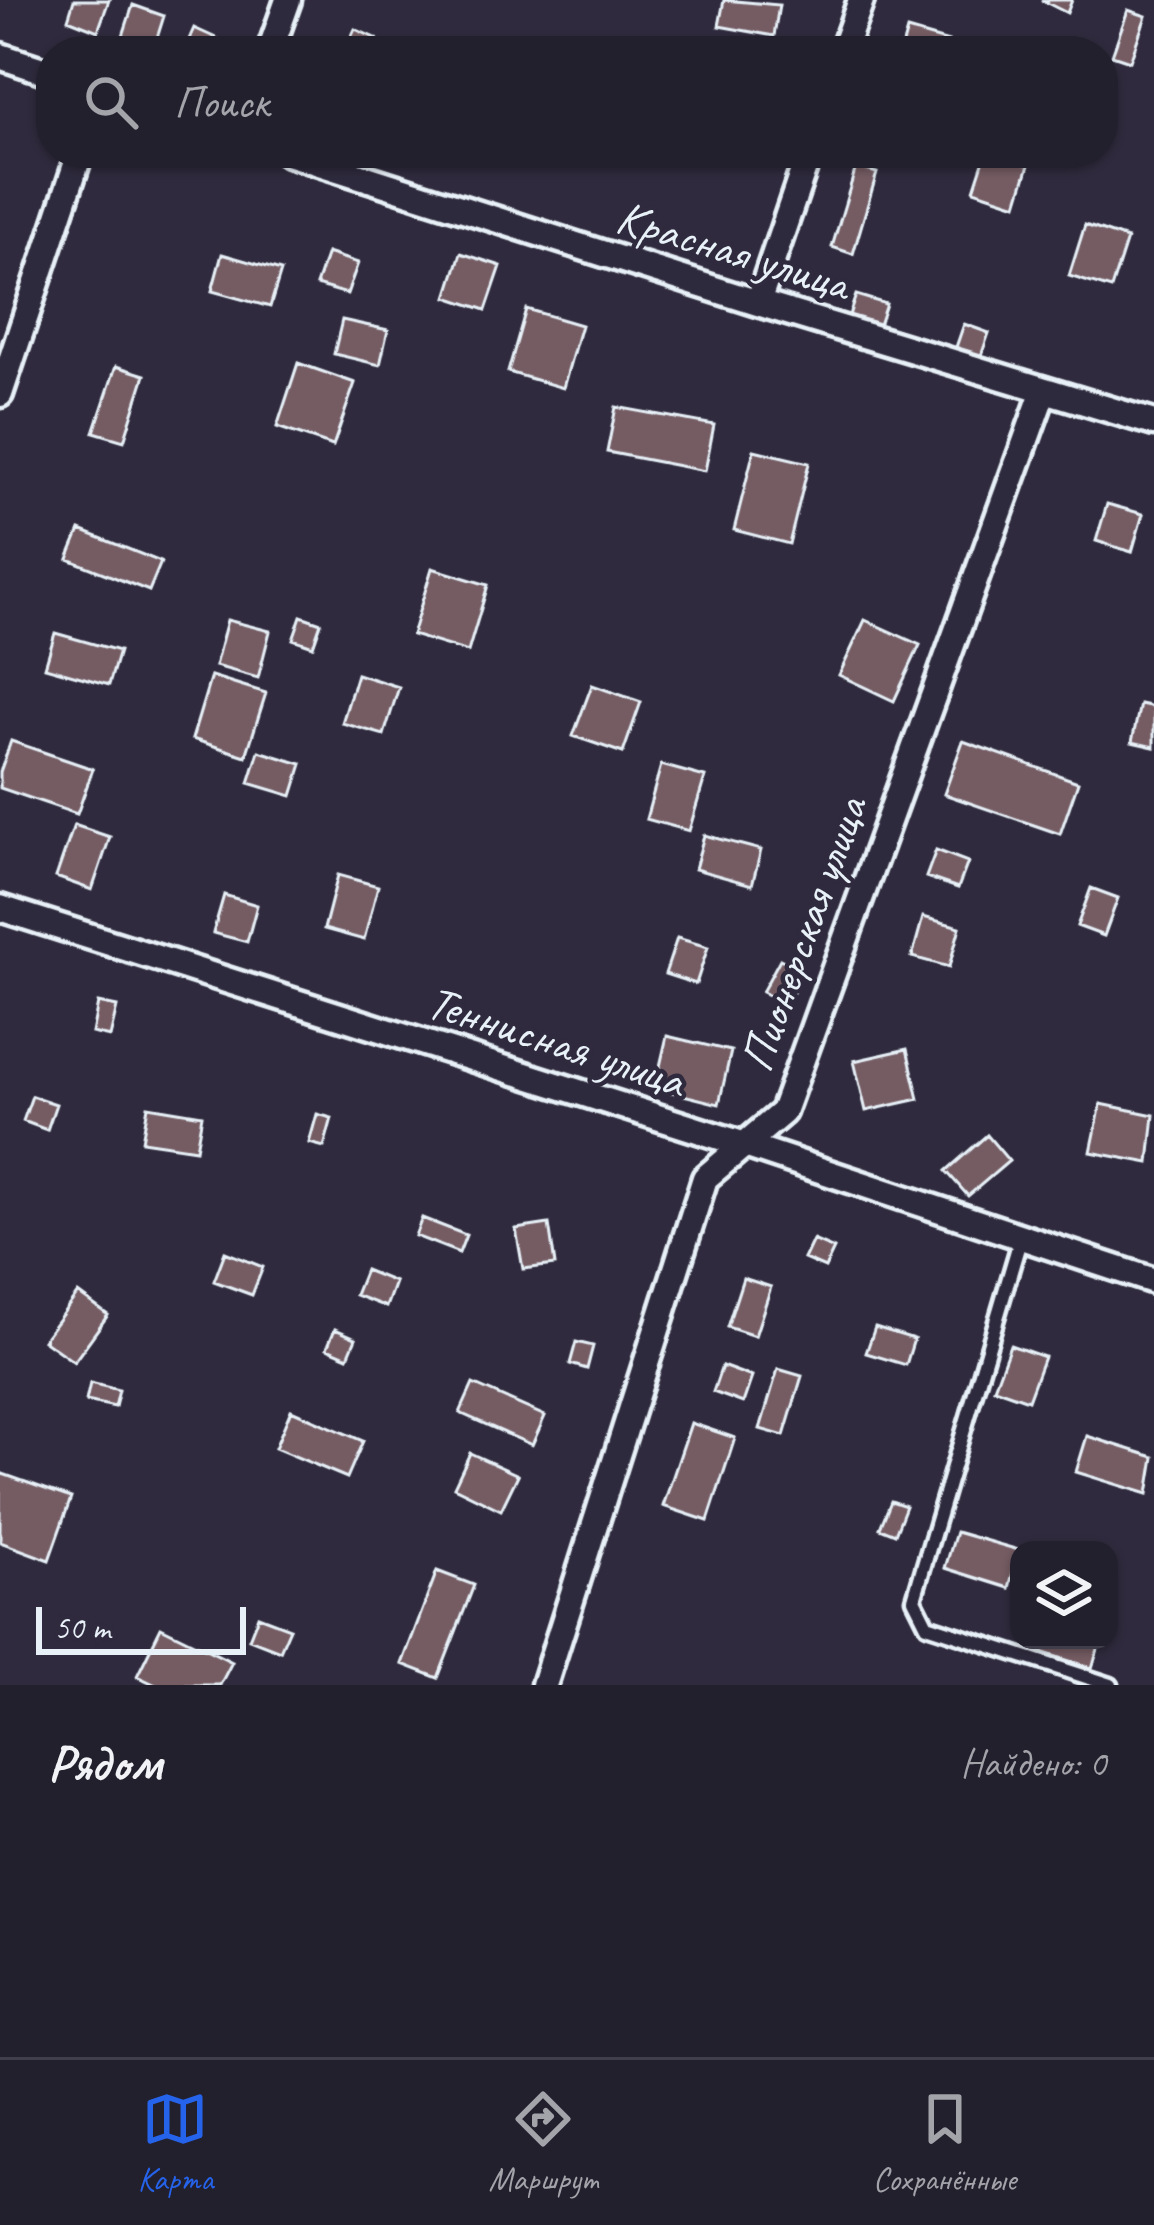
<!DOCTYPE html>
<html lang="ru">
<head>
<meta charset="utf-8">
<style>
	:root { --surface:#23202e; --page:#2f2d3a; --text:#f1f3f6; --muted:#a3a3aa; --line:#403e4a; --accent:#2563eb }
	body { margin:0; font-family:Caveat,sans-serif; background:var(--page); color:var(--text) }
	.controls { position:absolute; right:36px; bottom:36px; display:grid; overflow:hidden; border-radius:24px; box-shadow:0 3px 9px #0004 }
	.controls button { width:108px; height:108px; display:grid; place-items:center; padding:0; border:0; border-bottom:3px solid var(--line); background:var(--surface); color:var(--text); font:60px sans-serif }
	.scale { position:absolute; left:36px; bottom:30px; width:210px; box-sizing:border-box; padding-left:12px; border:6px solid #e8f1f8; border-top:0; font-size:33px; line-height:42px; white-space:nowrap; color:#e8f1f8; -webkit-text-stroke:9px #2f2a3d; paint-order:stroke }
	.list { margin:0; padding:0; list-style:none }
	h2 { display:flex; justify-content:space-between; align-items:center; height:156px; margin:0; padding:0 48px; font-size:51px }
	h2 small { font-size:39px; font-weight:400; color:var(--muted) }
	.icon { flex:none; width:66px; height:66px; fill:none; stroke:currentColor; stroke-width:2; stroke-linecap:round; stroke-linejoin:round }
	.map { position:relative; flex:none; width:1154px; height:1685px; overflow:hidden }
	.search { position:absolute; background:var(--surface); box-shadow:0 3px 9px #0004; left:36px; right:36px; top:36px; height:132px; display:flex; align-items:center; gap:30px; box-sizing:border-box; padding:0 42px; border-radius:48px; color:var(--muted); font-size:45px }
	.sheet { height:372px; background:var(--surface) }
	nav { display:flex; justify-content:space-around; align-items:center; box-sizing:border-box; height:168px; border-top:3px solid var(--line); background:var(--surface); font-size:33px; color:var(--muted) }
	nav a { display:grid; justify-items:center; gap:6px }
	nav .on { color:var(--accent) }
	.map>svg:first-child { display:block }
	.building { fill:#745c64; stroke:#e8f1f8; stroke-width:3 }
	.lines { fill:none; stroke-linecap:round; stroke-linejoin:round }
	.service-casing { stroke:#e8f1f8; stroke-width:21 }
	.minor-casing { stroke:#e8f1f8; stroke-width:33 }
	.service { stroke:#2f2a3d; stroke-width:12 }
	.minor { stroke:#2f2a3d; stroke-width:24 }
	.labels { text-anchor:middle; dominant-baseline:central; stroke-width:9; stroke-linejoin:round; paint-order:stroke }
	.street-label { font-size:48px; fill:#e8f1f8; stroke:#2f2a3d }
</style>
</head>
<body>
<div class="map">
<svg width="1154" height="1685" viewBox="0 0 1154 1685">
	<rect width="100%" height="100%" fill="#2f2a3d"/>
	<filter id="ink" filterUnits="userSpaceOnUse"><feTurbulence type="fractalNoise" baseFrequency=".00833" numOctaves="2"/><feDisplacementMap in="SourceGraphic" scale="24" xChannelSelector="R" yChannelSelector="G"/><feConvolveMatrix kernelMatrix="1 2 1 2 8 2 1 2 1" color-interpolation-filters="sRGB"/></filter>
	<g filter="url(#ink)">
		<path class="building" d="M74 0H109L98 31 68 19Z
			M724 0 779 5 774 36 719 26Z
			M1041 0H1072L1067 13Z
			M133 5 164 16 153 51 121 42Z
			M1128 10 1146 16 1130 61 1112 55Z
			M194 28 229 44 226 51H184Z
			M355 29 377 39 371 51H345Z
			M907 30 949 42 946 51H901Z
			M986 153 1029 165 1017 204 974 190Z
			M856 167 877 173 853 254 832 247Z
			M1085 225 1127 239 1111 289 1069 276Z
			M327 253 358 263 347 294 316 285Z
			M461 253 501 266 486 310 447 297Z
			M222 254 281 271 270 307 212 291Z
			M856 295 886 304 878 328 848 318Z
			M526 309 581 325 563 388 508 372Z
			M342 320 388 330 380 365 334 354Z
			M964 324 989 333 980 359 955 350Z
			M298 363 355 383 333 446 277 427Z
			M116 366 145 375 124 441 94 432Z
			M616 407 714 425 705 471 607 452Z
			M754 450 809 463 789 544 734 530Z
			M1107 504 1143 514 1132 552 1096 541Z
			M80 530 161 562 149 591 68 559Z
			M432 568 488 585 468 652 412 635Z
			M301 616 321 623 313 646 293 639Z
			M227 620 270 631 258 678 215 666Z
			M865 620 920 645 894 701 839 675Z
			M55 633 119 651 109 685 45 667Z
			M357 674 399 687 384 735 342 723Z
			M211 676 266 693 246 756 192 739Z
			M592 685 641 702 623 753 573 736Z
			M1140 704 1154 707V747L1132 742Z
			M11 741 93 769 77 814 0 788V772Z
			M963 741 1078 782 1060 834 944 794Z
			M259 751 302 764 292 796 249 783Z
			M661 765 705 777 689 831 646 819Z
			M74 825 110 837 92 890 56 877Z
			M704 835 761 850 752 885 695 869Z
			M936 850 968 862 958 888 926 877Z
			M338 875 378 886 364 940 324 929Z
			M1091 888 1118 898 1104 936 1077 926Z
			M224 895 257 905 247 942 213 933Z
			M923 917 960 927 949 967 912 957Z
			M677 938 708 947 696 984 665 974Z
			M780 959 804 971 787 1004 762 992Z
			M98 1003 117 1007 110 1037 92 1033Z
			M667 1036 731 1051 719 1104 655 1088Z
			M907 1049 919 1099 866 1111 854 1061Z
			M32 1096 56 1104 47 1130 23 1121Z
			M1101 1104 1154 1115 1149 1163 1091 1152Z
			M148 1106 202 1115 196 1149 142 1141Z
			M317 1114 332 1118 324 1147 309 1143Z
			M987 1135 1009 1161 968 1196 946 1171Z
			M422 1218 466 1235 459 1253 415 1236Z
			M549 1224 555 1265 523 1269 516 1229Z
			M813 1240 834 1249 825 1268 804 1259Z
			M225 1252 263 1267 252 1295 214 1281Z
			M365 1270 395 1282 386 1307 355 1295Z
			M743 1278 771 1287 755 1336 727 1327Z
			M78 1293 108 1315 74 1362 43 1340Z
			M875 1327 914 1339 906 1365 866 1353Z
			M335 1329 356 1338 348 1357 327 1348Z
			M576 1342 593 1346 587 1369 570 1364Z
			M1010 1345 1044 1357 1028 1400 994 1388Z
			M722 1366 752 1377 743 1403 713 1392Z
			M778 1369 802 1376 784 1436 760 1429Z
			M90 1383 119 1390 115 1407 86 1401Z
			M473 1384 545 1416 532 1445 460 1413Z
			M291 1410 363 1441 347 1478 275 1448Z
			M691 1423 735 1438 708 1521 663 1506Z
			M1087 1436 1154 1457 1148 1494 1076 1472Z
			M470 1453 518 1475 501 1510 454 1487Z
			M0 1473 71 1498 49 1560 0 1542Z
			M891 1501 906 1506 895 1534 880 1528Z
			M956 1532 1019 1550 1009 1588 945 1568Z
			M437 1571 474 1585 438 1678 402 1664Z
			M258 1616 290 1628 280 1651 249 1639Z
			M161 1627 232 1662 220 1685H156L137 1676Z
			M1034 1640H1101L1092 1668 1031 1649Z"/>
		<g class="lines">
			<defs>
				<path id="service" d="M1021 1237 914 1599 927 1625 1111 1685"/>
				<path id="minor" d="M270 51 288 0
					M843 51 861 0
					M0 56 51 73
					M288 153 758 303 1154 423
					M758 303 809 153
					M0 394 80 153
					M0 908 742 1144 1154 1281
					M544 1685 705 1178 783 1112 1044 390"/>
			</defs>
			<use href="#service" class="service-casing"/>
			<use href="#minor" class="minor-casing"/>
			<use href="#service" class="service"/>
			<use href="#minor" class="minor"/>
		</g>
	</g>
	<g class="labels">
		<g class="street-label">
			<text transform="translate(733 250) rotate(17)">Красная улица</text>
			<text transform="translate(803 934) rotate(-70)">Пионерская улица</text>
			<text transform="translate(556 1041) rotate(18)">Теннисная улица</text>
		</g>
	</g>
</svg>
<div class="controls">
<button><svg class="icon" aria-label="layers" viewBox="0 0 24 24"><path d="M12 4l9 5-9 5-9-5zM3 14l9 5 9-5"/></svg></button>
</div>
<div class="scale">50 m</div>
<div class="search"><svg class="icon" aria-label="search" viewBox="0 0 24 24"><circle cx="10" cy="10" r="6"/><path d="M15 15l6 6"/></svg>Поиск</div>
</div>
<section class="sheet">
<h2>Рядом<small>Найдено: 0</small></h2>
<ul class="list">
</ul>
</section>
<nav>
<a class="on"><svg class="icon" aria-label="map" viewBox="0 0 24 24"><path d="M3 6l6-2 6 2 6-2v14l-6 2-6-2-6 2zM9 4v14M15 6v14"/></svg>Карта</a>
<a><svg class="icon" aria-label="directions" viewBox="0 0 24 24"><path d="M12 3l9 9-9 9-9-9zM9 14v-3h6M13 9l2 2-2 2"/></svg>Маршрут</a>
<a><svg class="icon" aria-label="saved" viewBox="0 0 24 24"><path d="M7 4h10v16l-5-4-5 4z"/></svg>Сохранённые</a>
</nav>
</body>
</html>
